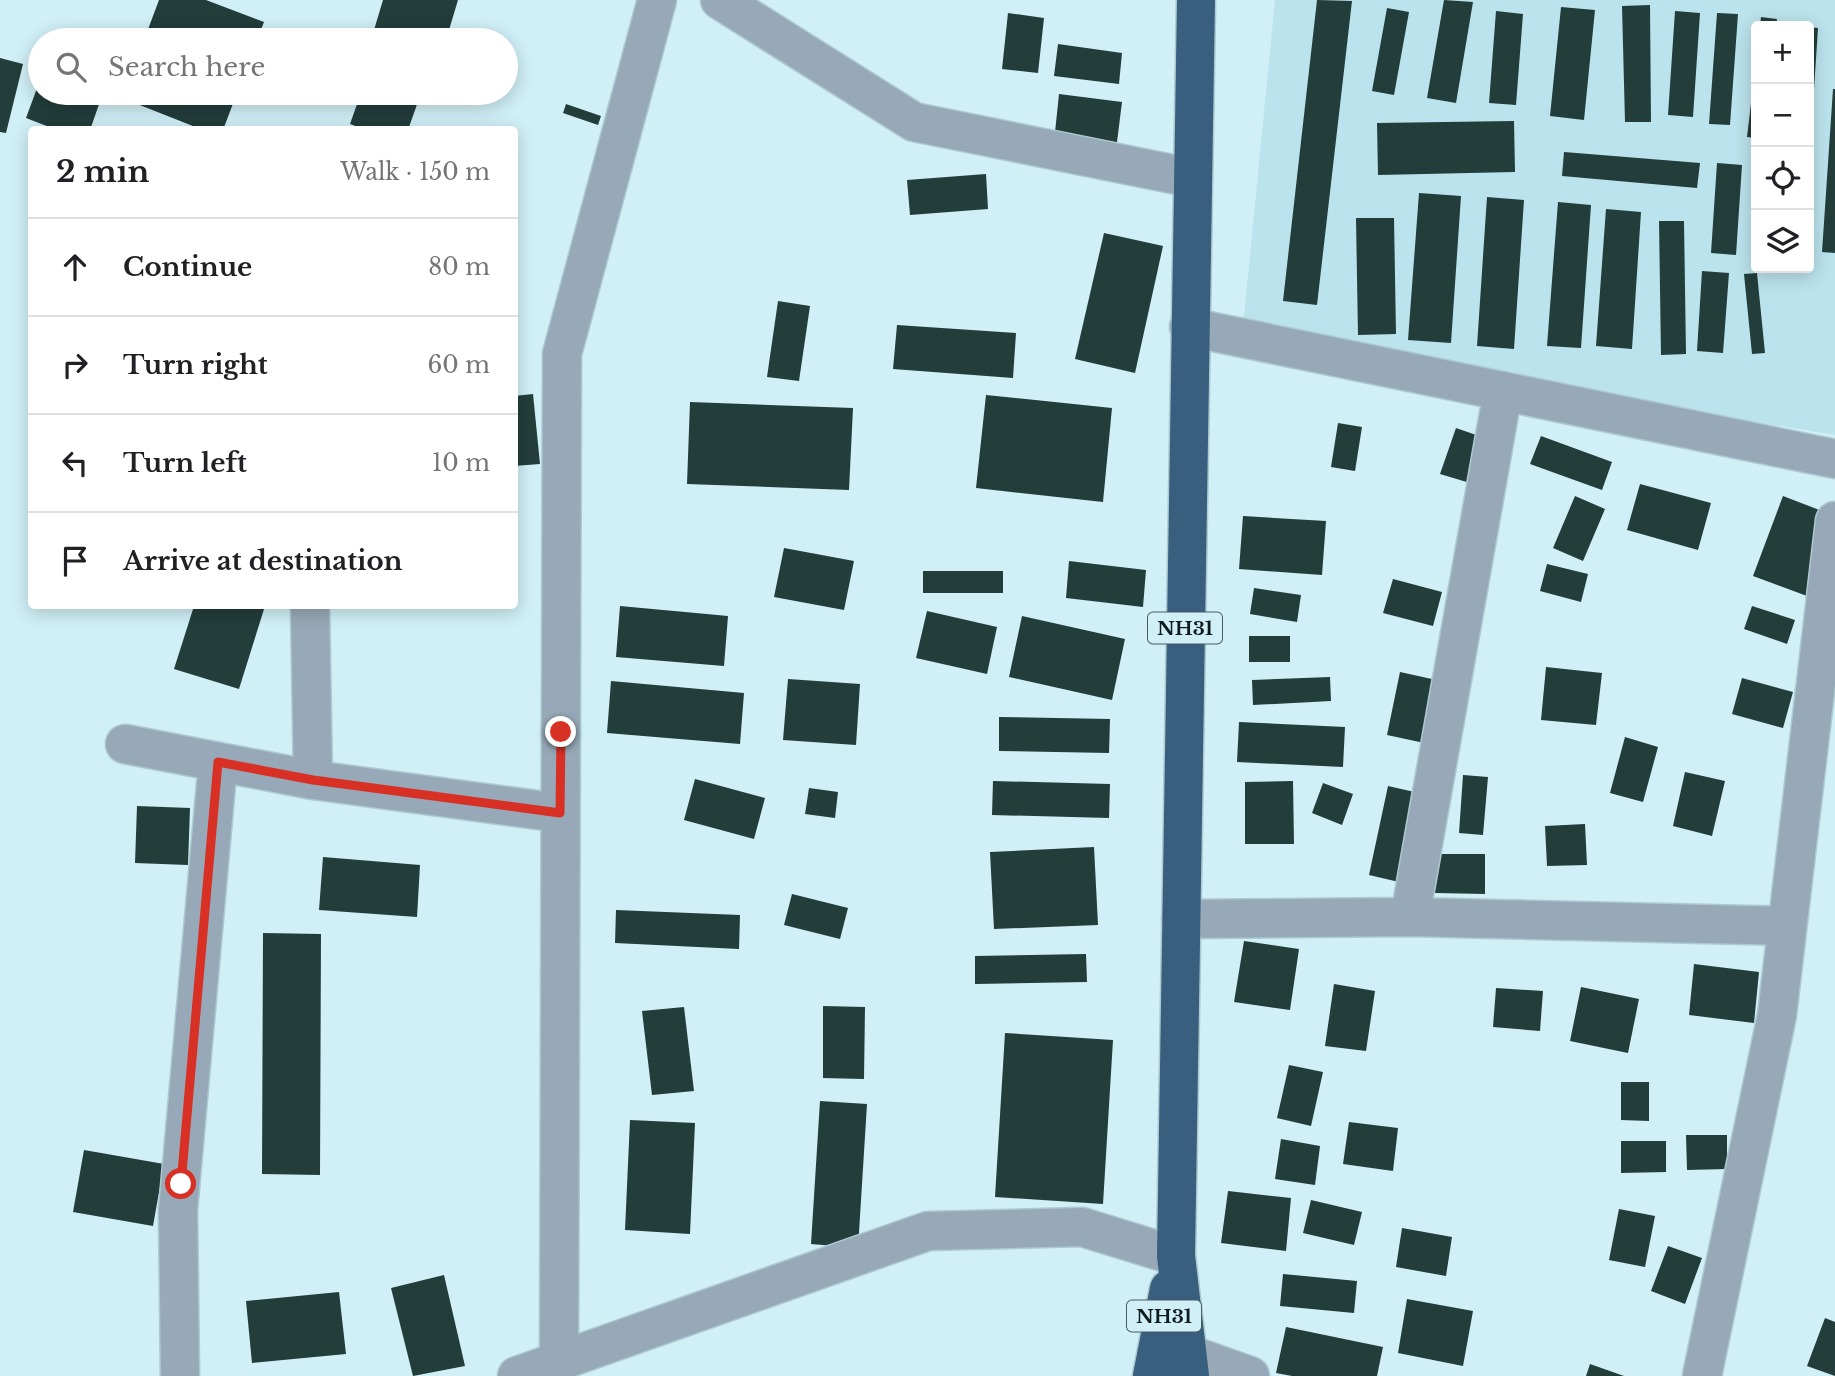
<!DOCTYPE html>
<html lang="en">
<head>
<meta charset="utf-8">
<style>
	:root { --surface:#fff; --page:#f2f2f2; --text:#202124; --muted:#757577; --line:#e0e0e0 }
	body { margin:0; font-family:"Libre Baskerville",serif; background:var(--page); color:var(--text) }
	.controls { position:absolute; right:21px; top:21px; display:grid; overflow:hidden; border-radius:7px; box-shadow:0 4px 18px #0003 }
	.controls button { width:63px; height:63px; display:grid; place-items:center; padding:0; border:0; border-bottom:2px solid var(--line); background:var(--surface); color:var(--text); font:35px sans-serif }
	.stop { position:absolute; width:21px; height:21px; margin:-16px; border:5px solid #d93025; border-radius:50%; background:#fff }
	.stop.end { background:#d93025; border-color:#fff; box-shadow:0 2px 7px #0008 }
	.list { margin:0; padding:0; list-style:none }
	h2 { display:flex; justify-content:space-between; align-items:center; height:91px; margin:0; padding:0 28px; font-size:30px }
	h2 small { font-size:23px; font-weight:400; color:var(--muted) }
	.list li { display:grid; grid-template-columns:46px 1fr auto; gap:21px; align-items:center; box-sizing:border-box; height:98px; padding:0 28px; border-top:2px solid var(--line) }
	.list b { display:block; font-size:26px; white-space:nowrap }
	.list em { font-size:23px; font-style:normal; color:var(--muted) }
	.icon { flex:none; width:38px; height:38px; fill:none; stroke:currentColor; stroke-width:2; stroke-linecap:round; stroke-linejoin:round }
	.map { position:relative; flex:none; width:1835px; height:1376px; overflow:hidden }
	.search { position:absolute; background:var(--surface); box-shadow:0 4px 18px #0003; left:28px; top:28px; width:490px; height:77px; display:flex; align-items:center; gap:18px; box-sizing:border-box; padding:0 24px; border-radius:38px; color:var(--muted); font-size:26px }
	.panel { position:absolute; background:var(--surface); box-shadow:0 4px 18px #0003; left:28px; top:126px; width:490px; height:483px; border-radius:7px }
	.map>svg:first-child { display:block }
	.built { fill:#bbe3ed; fill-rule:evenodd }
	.building { fill:#223d3a }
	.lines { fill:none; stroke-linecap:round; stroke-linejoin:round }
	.minor-casing { stroke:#adc9d0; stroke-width:41 }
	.highway-casing { stroke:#adc9d0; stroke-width:41 }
	.minor { stroke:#97a9b8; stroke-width:38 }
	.highway { stroke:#385f7e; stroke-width:38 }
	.route { stroke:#d93025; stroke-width:9 }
	.labels { text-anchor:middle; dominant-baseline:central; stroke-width:7; stroke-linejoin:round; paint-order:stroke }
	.shield { fill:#d0eff7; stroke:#4a5b5f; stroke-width:2 }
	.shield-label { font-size:19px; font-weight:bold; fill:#101b1e }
</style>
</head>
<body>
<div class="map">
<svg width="1835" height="1376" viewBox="0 0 1835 1376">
	<rect width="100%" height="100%" fill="#d0eff7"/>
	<path class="built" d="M1275 0H1835V435L1242 337ZM1756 26H1809V268H1756Z"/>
	<path class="building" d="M159 0H206L264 22 257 40H144Z
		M383 0H458L446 40H371Z
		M1317 0 1352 1 1317 305 1283 301Z
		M1444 0 1473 2 1456 103 1427 98Z
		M1650 5 1651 122H1625L1622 6Z
		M1561 7 1595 10 1584 120 1550 116Z
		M1387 8 1409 12 1394 95 1372 91Z
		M1496 11 1523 14 1516 105 1489 103Z
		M1675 11 1700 13 1693 117 1668 115Z
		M1008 13 1044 18 1038 73 1002 69Z
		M1717 13 1738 14 1730 125 1709 124Z
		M1761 17 1777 19 1776 26H1760Z
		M1809 27 1818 28 1811 135H1809Z
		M1058 44 1122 53 1119 84 1054 76Z
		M0 58 23 64 6 133 0 132Z
		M1755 70H1756V138L1747 137Z
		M40 80V93H103L90 130H57L26 118Z
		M1833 89H1835V253L1822 252Z
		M124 93H237L223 130H203L122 98Z
		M361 93H421L408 130H366L350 124Z
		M1059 94 1122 102 1116 150 1054 142Z
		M566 104 601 116 598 125 563 113Z
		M1514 121 1515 172 1378 175 1377 123Z
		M1564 152 1700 163 1697 188 1562 176Z
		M1717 163 1742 165 1736 255 1711 253Z
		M986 174 988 209 910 215 907 180Z
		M1419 193 1461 196 1451 343 1408 340Z
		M1487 197 1524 200 1514 349 1477 346Z
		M1558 202 1591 205 1581 348 1547 346Z
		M1606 209 1641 212 1632 349 1596 346Z
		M1356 218H1394L1396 334 1358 335Z
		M1659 221H1684L1686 354 1661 355Z
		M1104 233 1163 246 1135 373 1075 359Z
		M1702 271 1729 273 1723 353 1697 351Z
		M1757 273 1765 353 1752 354 1744 274Z
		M778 301 810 306 799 381 767 377Z
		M897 325 1016 333 1013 378 893 369Z
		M533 394 540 464 514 466V396Z
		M986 395 1112 408 1103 502 976 488Z
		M690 402 853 408 849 490 687 484Z
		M1338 423 1362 427 1355 471 1331 467Z
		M1456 428 1485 438 1470 483 1440 474Z
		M1541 436 1612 462 1602 490 1530 464Z
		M1640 484 1711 503 1698 550 1627 530Z
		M1575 496 1605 509 1583 561 1553 548Z
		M1783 496 1835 516 1807 596 1753 576Z
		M1243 516 1326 521 1322 575 1239 569Z
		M784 548 854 561 844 610 774 597Z
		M1069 561 1146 570 1143 607 1066 598Z
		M1547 564 1588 574 1581 602 1540 591Z
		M923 571H1003V593H923Z
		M1393 579 1442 592 1433 626 1383 613Z
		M1254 588 1301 595 1297 622 1250 614Z
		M194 606H265L239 689 174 669Z
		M620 606 728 616 724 666 616 657Z
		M1752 606 1795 620 1787 644 1744 629Z
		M927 611 997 627 987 674 916 658Z
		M1022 616 1125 639 1112 700 1009 677Z
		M1249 636H1290V662H1249Z
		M1546 667 1602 673 1596 725 1541 720Z
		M1400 672 1441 681 1429 744 1387 735Z
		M1330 677 1331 701 1253 705 1252 680Z
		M1742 678 1793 692 1783 728 1732 714Z
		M788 679 860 684 856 745 783 740Z
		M611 681 744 693 740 744 607 733Z
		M999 717 1110 719 1109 753 999 751Z
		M1239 722 1345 727 1343 767 1237 762Z
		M1625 737 1658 747 1643 802 1610 793Z
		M1685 772 1725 781 1712 836 1673 826Z
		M1463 775 1488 777 1483 835 1459 833Z
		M695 779 765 798 754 839 684 820Z
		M993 781 1110 784 1109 818 992 815Z
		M1293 781 1294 844H1245V782Z
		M1323 783 1353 794 1342 825 1312 813Z
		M1388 786 1419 793 1399 882 1369 875Z
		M809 788 838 792 835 818 805 814Z
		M137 806 190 808 188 865 135 863Z
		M1585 824 1587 865 1547 866 1545 826Z
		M1094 847 1098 925 994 929 990 852Z
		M1435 854H1485V894L1435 893Z
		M323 857 420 865 417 917 319 910Z
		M792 894 848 908 840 939 784 925Z
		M616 910 740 915 739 949 615 943Z
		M263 933 321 934 320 1175 262 1174Z
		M1244 941 1299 949 1290 1010 1234 1002Z
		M1086 954 1087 982 975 984V956Z
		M1694 964 1759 972 1754 1023 1689 1015Z
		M1334 984 1375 991 1366 1051 1325 1046Z
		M1581 987 1639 999 1628 1053 1570 1041Z
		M1496 988 1543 991 1540 1031 1493 1027Z
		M823 1006 865 1007 864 1079 823 1078Z
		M684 1007 694 1091 652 1095 642 1011Z
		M1005 1033 1113 1040 1103 1204 995 1197Z
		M1289 1065 1323 1072 1311 1126 1277 1118Z
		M1621 1082H1649V1121L1621 1120Z
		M820 1101 867 1104 858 1248 811 1244Z
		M630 1120 695 1123 690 1234 625 1230Z
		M1349 1122 1398 1128 1393 1171 1343 1164Z
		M1686 1135H1727V1169L1687 1170Z
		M1281 1139 1320 1146 1315 1185 1275 1179Z
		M1621 1141H1666V1172L1621 1173Z
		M84 1150 164 1164 153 1226 73 1212Z
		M1228 1191 1291 1198 1286 1251 1221 1243Z
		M1311 1200 1362 1212 1354 1245 1303 1233Z
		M1619 1209 1655 1216 1645 1267 1609 1260Z
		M1402 1228 1452 1237 1446 1276 1396 1267Z
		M1668 1246 1702 1258 1685 1304 1651 1291Z
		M1283 1274 1357 1281 1354 1313 1280 1306Z
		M444 1275 465 1366 413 1376 391 1288Z
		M339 1292 346 1354 252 1363 246 1301Z
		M1407 1299 1473 1311 1463 1366 1398 1353Z
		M1825 1318 1835 1322V1376L1807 1366Z
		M1286 1327 1383 1347 1377 1376H1292L1276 1373Z
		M1590 1364 1624 1376H1586Z"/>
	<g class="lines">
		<defs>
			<path id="minor" d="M720 0 914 122 1192 178
				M1189 327 1835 459
				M310 606 313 780
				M125 744 313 780 560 813
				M1410 917 1503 391
				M1181 919 1410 917 1787 926
				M1188 1354 1250 1376
				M559 1362 562 354 657 0
				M180 1376 178 1210 218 762
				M517 1376 928 1231 1082 1227 1176 1256
				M1702 1376 1777 1015 1835 521"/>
			<path id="highway" d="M1152 1376 1169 1289
				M1190 1376 1176 1256 1196 0"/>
		</defs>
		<use href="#minor" class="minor-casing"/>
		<use href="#highway" class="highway-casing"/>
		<use href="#minor" class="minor"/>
		<use href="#highway" class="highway"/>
	</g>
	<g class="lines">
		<path class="route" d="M181 1184 218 762 313 780 560 813 561 732"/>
	</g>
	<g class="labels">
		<g class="shield">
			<rect x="1148" y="612.5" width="74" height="31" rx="5"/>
			<rect x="1127" y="1300.5" width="74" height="31" rx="5"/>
		</g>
		<g class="shield-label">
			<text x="1185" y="628">NH31</text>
			<text x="1164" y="1316">NH31</text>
		</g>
	</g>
</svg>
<div class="controls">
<button>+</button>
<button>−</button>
<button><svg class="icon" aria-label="locate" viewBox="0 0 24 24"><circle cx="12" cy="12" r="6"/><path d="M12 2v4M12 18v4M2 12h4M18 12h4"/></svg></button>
<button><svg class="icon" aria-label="layers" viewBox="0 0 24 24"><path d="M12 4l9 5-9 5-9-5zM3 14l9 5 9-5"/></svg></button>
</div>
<div class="stop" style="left:181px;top:1184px"></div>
<div class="stop end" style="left:561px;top:732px"></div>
<div class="search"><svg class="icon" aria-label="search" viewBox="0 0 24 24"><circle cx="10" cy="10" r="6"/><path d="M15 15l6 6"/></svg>Search here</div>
<section class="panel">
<h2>2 min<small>Walk · 150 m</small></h2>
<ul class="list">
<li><svg class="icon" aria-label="ahead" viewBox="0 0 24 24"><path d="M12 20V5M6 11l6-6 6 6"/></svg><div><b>Continue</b></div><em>80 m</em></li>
<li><svg class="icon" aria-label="right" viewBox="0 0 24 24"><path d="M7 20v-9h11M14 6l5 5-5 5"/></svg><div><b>Turn right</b></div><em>60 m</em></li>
<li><svg class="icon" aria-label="left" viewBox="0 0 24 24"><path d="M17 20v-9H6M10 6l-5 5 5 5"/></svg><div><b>Turn left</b></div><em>10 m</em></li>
<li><svg class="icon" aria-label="arrive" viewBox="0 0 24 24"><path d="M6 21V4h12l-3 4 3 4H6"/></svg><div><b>Arrive at destination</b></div></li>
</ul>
</section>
</div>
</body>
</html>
